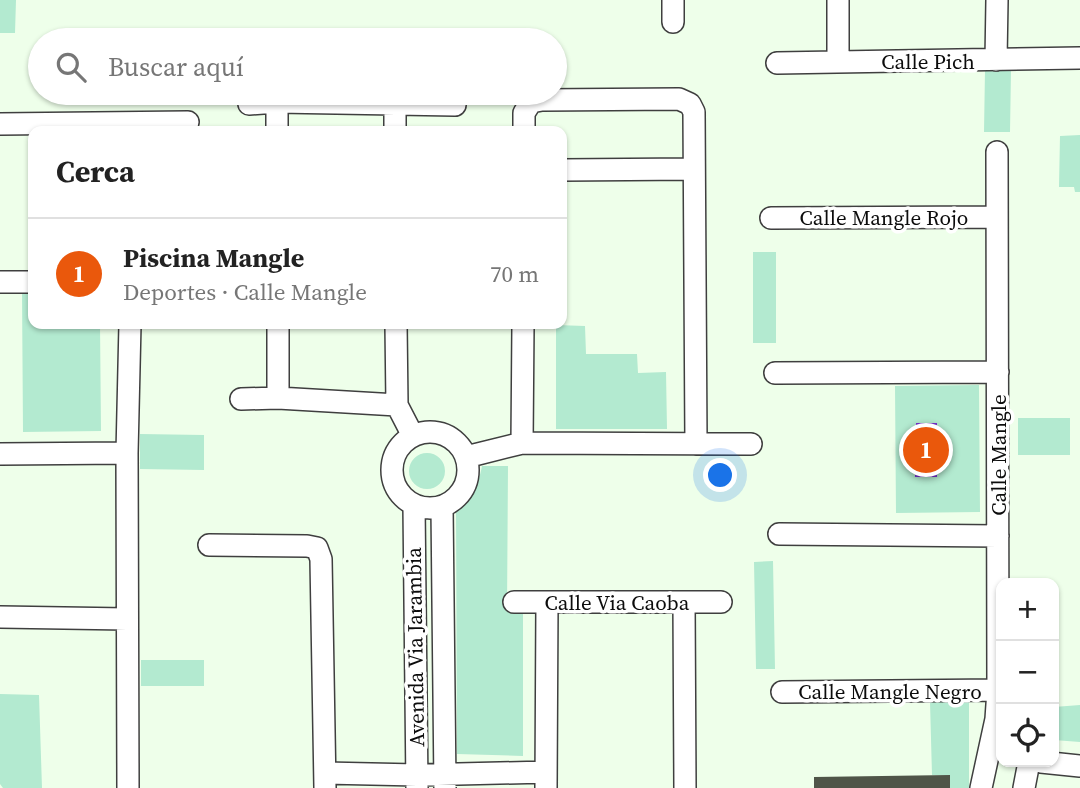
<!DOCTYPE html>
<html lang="es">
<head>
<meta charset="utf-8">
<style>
	:root { --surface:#fff; --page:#f6f6f6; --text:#222; --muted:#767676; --line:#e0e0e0; --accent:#ea580c }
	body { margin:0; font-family:"Source Serif 4",serif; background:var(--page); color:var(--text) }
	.controls { position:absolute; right:21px; bottom:21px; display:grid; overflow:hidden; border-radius:14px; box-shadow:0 2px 5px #0004 }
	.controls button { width:63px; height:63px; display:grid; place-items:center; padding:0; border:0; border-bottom:2px solid var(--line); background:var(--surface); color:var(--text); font:35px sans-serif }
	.you { position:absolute; left:721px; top:476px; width:24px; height:24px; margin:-18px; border:5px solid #fff; border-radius:50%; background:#1a73e8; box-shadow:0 0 0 10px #1a73e833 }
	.badge { display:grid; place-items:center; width:46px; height:46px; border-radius:50%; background:var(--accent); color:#fff; font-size:23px; font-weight:700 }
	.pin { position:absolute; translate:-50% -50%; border:4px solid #fff; box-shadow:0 2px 7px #0006 }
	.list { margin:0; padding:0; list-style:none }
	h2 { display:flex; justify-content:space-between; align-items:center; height:91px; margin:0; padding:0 28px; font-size:30px }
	h2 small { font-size:23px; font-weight:400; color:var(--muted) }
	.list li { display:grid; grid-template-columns:46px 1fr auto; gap:21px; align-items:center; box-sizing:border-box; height:112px; padding:0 28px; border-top:2px solid var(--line) }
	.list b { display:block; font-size:26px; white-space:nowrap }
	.list p { margin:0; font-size:23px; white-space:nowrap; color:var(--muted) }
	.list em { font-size:23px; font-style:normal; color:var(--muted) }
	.icon { flex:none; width:38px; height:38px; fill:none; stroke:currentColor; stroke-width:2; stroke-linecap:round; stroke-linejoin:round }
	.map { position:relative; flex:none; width:1080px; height:788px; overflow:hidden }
	.search { position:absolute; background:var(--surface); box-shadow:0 2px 5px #0004; left:28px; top:28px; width:539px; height:77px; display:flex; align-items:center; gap:18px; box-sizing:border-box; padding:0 24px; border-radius:38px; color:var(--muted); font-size:26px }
	.panel { position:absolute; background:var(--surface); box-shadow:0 2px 5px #0004; left:28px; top:126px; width:539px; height:203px; border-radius:14px }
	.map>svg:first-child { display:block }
	.green { fill:#b3ead0; fill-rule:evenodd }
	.water { fill:#cdadf8; stroke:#7932d1; stroke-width:2 }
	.building { fill:#4f5548 }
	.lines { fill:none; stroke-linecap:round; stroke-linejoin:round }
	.minor-casing { stroke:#3f3f3f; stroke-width:24 }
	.minor { stroke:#fff; stroke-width:21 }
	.labels { text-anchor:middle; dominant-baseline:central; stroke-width:7; stroke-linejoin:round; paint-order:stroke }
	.street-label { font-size:21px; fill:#0c0c0c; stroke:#fff }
</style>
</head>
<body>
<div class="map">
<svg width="1080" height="788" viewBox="0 0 1080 788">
	<rect width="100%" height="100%" fill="#eeffea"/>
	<path class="green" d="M0 0H16L15 33H0Z
		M985 70H1011L1010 132H984Z
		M1080 135V192H1075L1074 187H1059L1060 136Z
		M753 252H776V343H753Z
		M22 291H33V324H100L101 431 23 432Z
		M556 325 585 326 586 354H637L638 373 666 372 667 429H556Z
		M979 385 980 512 896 513 895 386ZM935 424 936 476H917V425Z
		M1018 418H1070V455H1018Z
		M140 434 204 435V470L140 469Z
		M409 471a18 18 0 1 1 36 0a18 18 0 1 1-36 0Z
		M482 466H508L507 609 523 610V756L457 754 456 509C472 496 478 487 482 466Z
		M773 561 775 669H756L754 562Z
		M141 660H204V686H141Z
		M0 694 39 695 42 788H3L0 784Z
		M930 702H969V788H950V776L932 775Z
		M1080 705V742L1054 740V707Z"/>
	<path class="water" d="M917 424H936V476H916Z"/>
	<path class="building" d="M950 775V788H814V777Z"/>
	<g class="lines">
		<defs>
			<path id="minor" d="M673 0V22
				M996 60 997 0
				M838 61V0
				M777 63 1080 58
				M277 102V131
				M395 103V131
				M249 104 277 102 455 105
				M0 124 188 122
				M524 131V113L531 102 542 100 679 99 690 104 694 112 696 444
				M562 170 693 169
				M771 218 997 217
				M0 282H33
				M278 324V398
				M396 324 397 405 413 436
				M775 373 998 372
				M241 399 278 398 397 405
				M392 470a38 38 0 1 1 76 0a38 38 0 1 1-76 0Z
				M522 443 523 324
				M0 454 127 453
				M466 457 522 443 751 444
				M414 505 417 788
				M442 507 445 788
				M779 534 998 536
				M209 545 307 546 317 548 321 559 325 788
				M514 602H721
				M684 602 685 788
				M0 617 127 619
				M782 692 998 690
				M1041 762 1080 766
				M325 773 417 775 546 772
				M128 788 127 453 130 324
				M546 788 547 602
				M981 788 996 719 998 690 997 152
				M1024 788 1029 762"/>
		</defs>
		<use href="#minor" class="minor-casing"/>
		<use href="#minor" class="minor"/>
	</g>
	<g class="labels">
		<g class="street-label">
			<text x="928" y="61">Calle Pich</text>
			<text x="884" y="217">Calle Mangle Rojo</text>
			<text transform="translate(998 455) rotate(-90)">Calle Mangle</text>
			<text x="617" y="602">Calle Via Caoba</text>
			<text transform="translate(415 647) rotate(-91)">Avenida Via Jarambia</text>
			<text x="890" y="691">Calle Mangle Negro</text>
		</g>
	</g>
</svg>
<div class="controls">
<button>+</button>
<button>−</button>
<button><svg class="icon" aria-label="locate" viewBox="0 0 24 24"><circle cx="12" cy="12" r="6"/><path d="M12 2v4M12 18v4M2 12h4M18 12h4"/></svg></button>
</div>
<div class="you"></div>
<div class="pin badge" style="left:926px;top:450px">1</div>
<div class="search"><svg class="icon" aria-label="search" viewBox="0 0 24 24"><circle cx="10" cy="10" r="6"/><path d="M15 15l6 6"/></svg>Buscar aquí</div>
<section class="panel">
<h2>Cerca<small></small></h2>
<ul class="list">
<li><span class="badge">1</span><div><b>Piscina Mangle</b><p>Deportes · Calle Mangle</p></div><em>70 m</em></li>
</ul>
</section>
</div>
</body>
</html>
